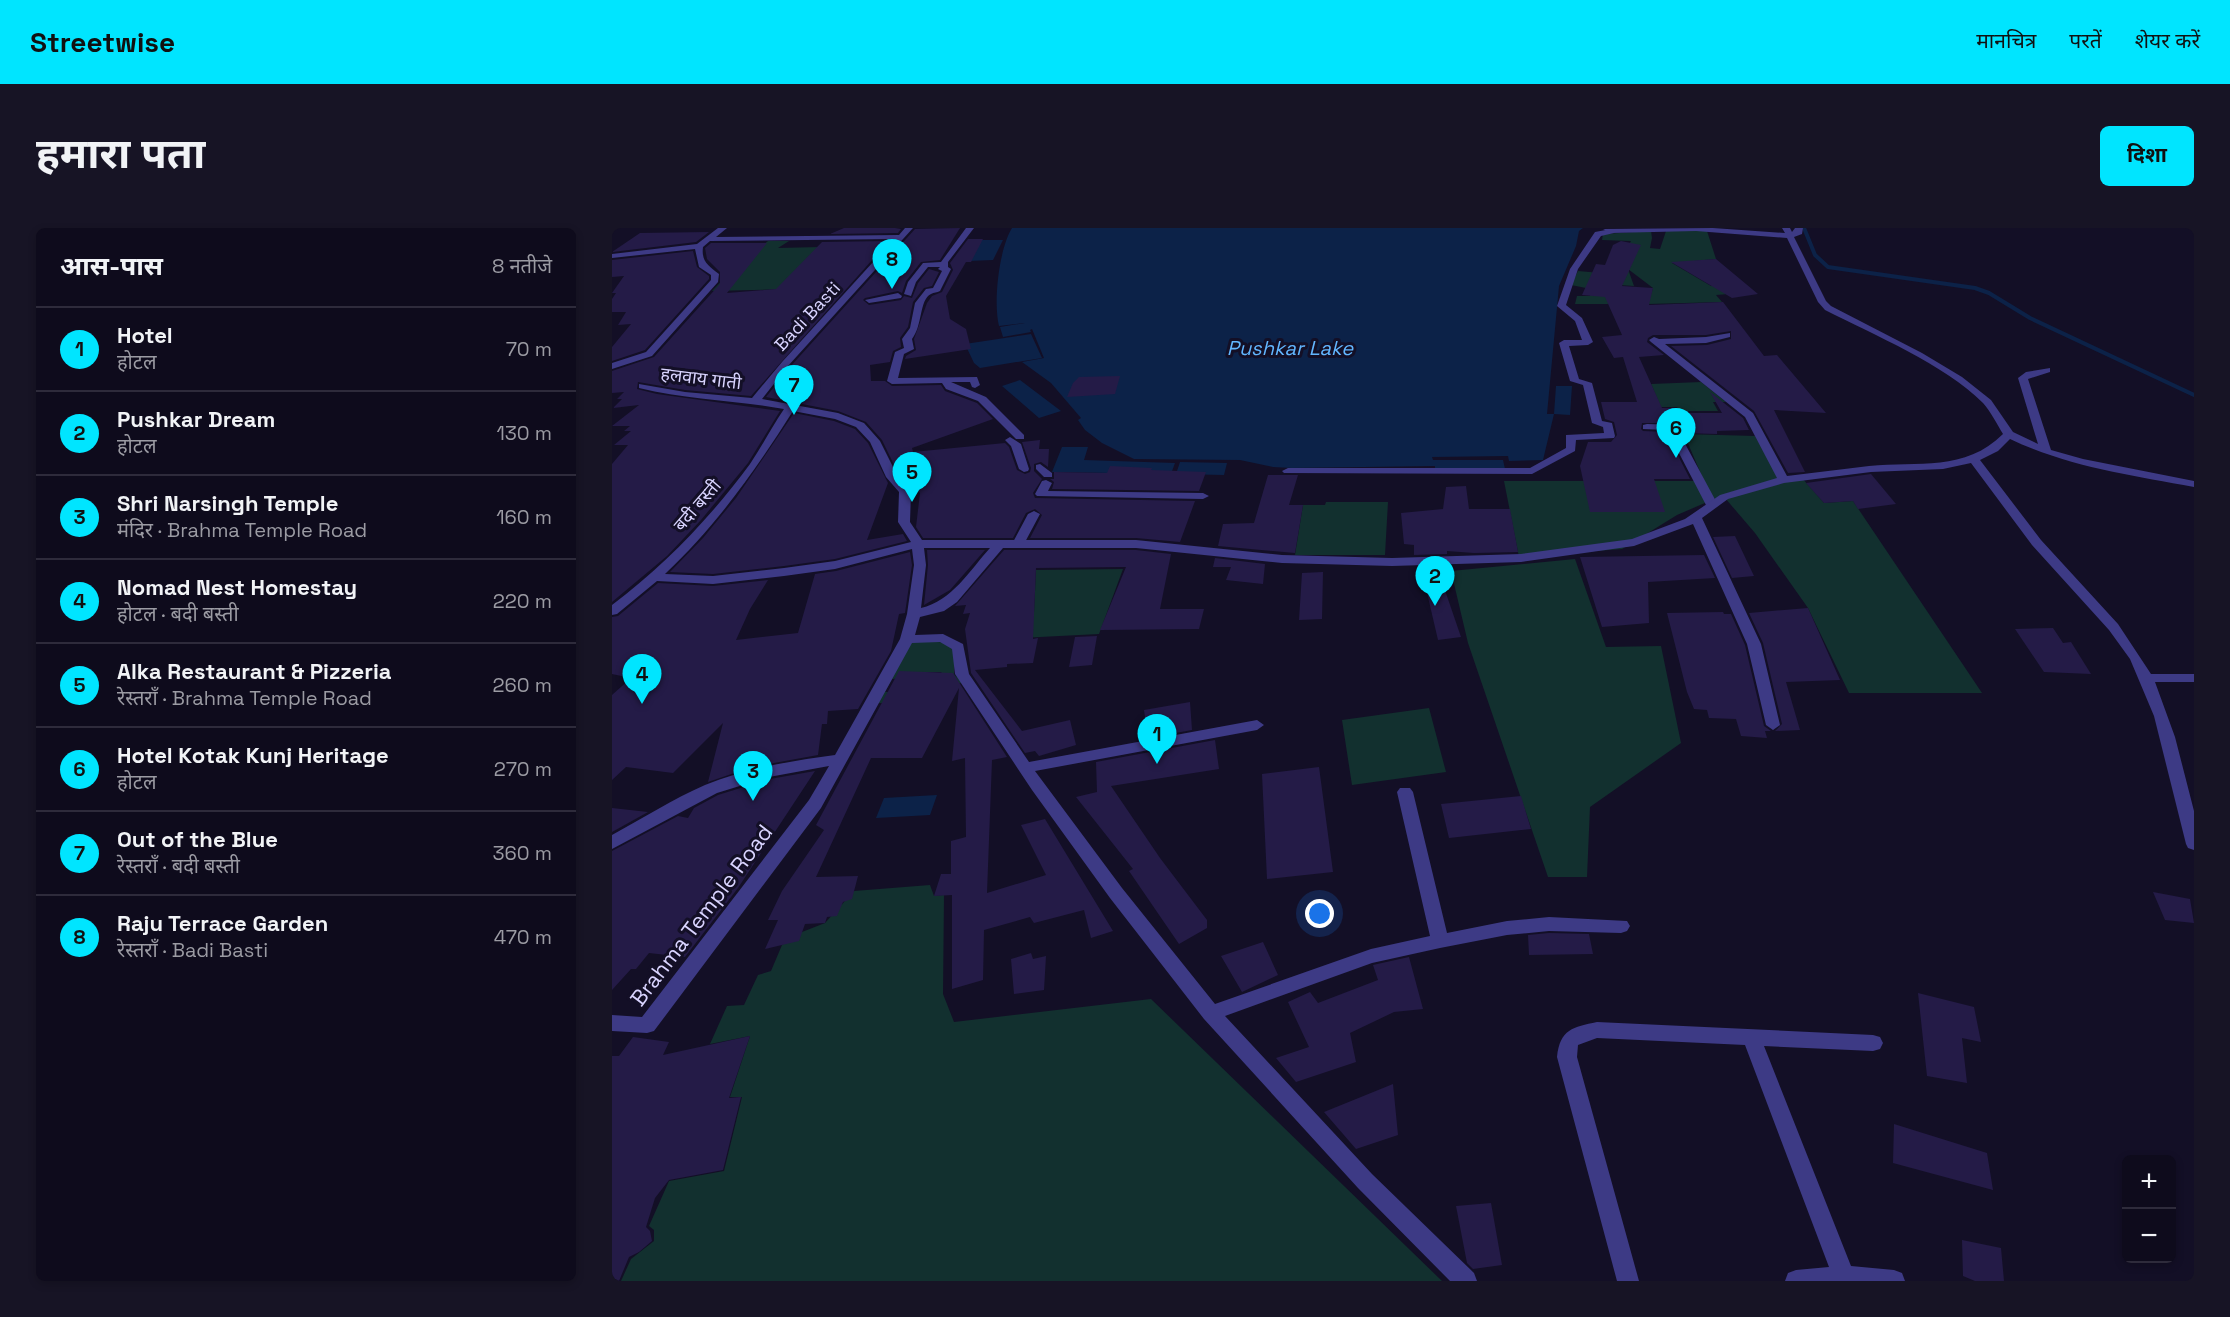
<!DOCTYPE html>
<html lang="hi">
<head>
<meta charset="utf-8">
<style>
	:root { --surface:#0e0b1c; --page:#171425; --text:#f1f3f6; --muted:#9b9ba3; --line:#2e2b3b; --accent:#00e5ff }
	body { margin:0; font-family:"Space Grotesk","Noto Sans Devanagari",sans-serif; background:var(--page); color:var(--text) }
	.controls { position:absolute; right:18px; bottom:18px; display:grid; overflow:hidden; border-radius:9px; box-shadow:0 3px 9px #0003 }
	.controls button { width:54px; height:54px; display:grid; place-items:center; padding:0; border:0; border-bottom:2px solid var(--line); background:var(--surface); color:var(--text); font:30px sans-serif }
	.you { position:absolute; left:708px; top:686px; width:21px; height:21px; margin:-15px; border:4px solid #fff; border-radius:50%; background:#1a73e8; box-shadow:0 0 0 9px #1a73e833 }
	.badge { display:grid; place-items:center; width:39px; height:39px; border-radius:50%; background:var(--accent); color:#111; font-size:20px; font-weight:700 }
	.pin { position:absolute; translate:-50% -50px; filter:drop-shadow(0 2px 3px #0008) }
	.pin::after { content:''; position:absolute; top:32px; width:21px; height:18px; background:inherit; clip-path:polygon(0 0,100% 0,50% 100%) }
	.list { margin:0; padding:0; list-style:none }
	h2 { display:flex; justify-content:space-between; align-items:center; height:78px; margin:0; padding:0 24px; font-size:26px }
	h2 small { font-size:20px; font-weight:400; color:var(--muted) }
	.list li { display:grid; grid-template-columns:39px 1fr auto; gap:18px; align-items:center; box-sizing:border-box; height:84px; padding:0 24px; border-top:2px solid var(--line) }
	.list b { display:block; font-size:22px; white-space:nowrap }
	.list p { margin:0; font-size:20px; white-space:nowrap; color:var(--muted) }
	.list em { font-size:20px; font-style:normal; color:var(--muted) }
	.map { position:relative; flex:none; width:1582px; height:1053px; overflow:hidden; border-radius:9px }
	header { display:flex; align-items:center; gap:36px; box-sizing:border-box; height:84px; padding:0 30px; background:var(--accent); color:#111 }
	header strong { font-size:28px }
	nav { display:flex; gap:33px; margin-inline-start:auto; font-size:21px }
	.intro { display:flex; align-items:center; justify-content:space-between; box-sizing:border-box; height:144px; padding:0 36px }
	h1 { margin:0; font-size:42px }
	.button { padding:15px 27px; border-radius:9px; background:var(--accent); color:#111; font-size:21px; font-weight:700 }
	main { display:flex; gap:36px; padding:0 36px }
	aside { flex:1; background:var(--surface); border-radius:9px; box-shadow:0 3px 9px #0003 }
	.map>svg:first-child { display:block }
	.green { fill:#12302f }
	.water { fill:#0c2248 }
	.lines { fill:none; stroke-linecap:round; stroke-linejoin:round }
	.stream { stroke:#0c2248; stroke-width:4 }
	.building { fill:#241b47 }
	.pedestrian { fill:#3d3a85; fill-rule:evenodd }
	.minor { fill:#3d3a85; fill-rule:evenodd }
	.labels { text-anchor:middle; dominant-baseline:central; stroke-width:6; stroke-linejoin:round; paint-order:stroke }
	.far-street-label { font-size:18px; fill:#d9d4ff; stroke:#130f26 }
	.far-water-label { font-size:20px; font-style:italic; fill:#62b6ff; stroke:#130f26 }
	.street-label { font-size:22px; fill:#d9d4ff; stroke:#130f26 }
</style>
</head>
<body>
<header>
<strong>Streetwise</strong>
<nav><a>मानचित्र</a><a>परतें</a><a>शेयर करें</a></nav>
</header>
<div class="intro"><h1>हमारा पता</h1><a class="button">दिशा</a></div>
<main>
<aside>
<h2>आस-पास<small>8 नतीजे</small></h2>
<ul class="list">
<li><span class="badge">1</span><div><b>Hotel</b><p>होटल</p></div><em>70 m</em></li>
<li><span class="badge">2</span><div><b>Pushkar Dream</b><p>होटल</p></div><em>130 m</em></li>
<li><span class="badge">3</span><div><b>Shri Narsingh Temple</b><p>मंदिर · Brahma Temple Road</p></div><em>160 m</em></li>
<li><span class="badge">4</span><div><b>Nomad Nest Homestay</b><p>होटल · बदी बस्ती</p></div><em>220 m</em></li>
<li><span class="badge">5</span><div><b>Alka Restaurant &amp; Pizzeria</b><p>रेस्तराँ · Brahma Temple Road</p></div><em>260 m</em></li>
<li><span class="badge">6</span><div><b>Hotel Kotak Kunj Heritage</b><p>होटल</p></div><em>270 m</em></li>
<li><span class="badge">7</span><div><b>Out of the Blue</b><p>रेस्तराँ · बदी बस्ती</p></div><em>360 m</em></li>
<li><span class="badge">8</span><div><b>Raju Terrace Garden</b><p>रेस्तराँ · Badi Basti</p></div><em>470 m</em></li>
</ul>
</aside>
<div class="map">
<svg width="1582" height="1053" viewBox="0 0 1582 1053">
	<rect width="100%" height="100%" fill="#130f26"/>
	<path class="green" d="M1039 3 1040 10 1038 20 1048 21 1054 3H1095L1104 31 1060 35 1099 58 1107 57 1117 66 1104 67 1110 74 1036 76 1041 60 1016 41 1022 58 1007 57 1030 76H963L965 68H978L979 61 959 57 966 43 1000 46 1019 13 990 12 991 6Z
		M156 13H177L166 20 250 18 218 60 100 63 124 38Z
		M1089 154 1114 174H1101L1106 183H1067L1065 179H1049L1039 156Z
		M1072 206 1143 208 1168 252 1116 265 1065 287 1010 321 907 329 892 253H1092Z
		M1190 250 1212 275 1241 273 1370 465H1237L1196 380 1143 305 1113 270Z
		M714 274H776L773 327H683L691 277H713Z
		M963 331 994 419 1049 418 1069 515 978 579 975 649H936L856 415 839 343Z
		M511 341 487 406 408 410 415 386 422 384 424 342Z
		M294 412 342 415V446L350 455 339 456 329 444H301L297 450 280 451 273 464H312L279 475H259Z
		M817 480 834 544 740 557 730 492Z
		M318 657 322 668 332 667 331 766 342 794 539 771 830 1053H9L19 1031 42 1013V1002L37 998 57 953 112 943 130 869H118L138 808 98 816 115 778 132 777 146 747 159 743 170 717 190 704 213 695 242 663Z"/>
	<path class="water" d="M400 0H971L967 3 964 18 947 58 935 186H942L944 158H960L958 187 942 186 931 232 897 233 896 228 820 229 821 232H891L893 241 823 242V238L680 240 661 239 628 232 522 231 490 215 473 202 466 192 469 190 439 155 410 134 432 130 420 101 418 102 419 104 391 109 388 99 413 95 387 98C381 74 387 21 400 0Z
		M367 12H391L381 32 356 33Z
		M419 106 430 130 368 140 362 135 353 116Z
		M408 152 449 183 427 190 390 158Z
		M450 219H476L472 232 563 235 559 246 440 244Z
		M568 234 615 235 612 247 564 246Z
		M325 567 318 587 264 590 272 570Z"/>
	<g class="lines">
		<path class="stream" d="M1192 0 1203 27 1216 39 1363 60 1377 65 1418 90 1582 167"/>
	</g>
	<path class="building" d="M232 0H283L289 1 286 5 218 6Z
		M348 0 328 32 309 34 294 53 290 65 286 63 253 70 251 72 257 77 289 72 292 68 300 70 306 55 317 41 327 44 320 58 312 60 301 74 296 99 288 110 289 119 281 123 278 134 258 137 259 153H273L280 158 329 157 333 163 365 175 381 191 300 220 301 224 393 215 397 219 405 242 413 246 418 244 419 240 410 214 428 212 427 221H437L436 239 429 234 422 236V243L430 251 421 265 423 270 583 273 568 314 524 310H418L430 287 423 281 414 285 401 310H311L304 299 308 265 284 241 270 212 254 194 226 183 154 169 178 139 303 1Z
		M97 4 84 14 0 24 28 5Z
		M356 11H371L359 34H354L334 68 338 91 354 101 359 121 293 131 294 128 304 122 302 111 315 75 320 68 330 64 341 42 338 35Z
		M277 13 139 168 73 162 26 154 25 161 45 166 168 183 136 235 89 292 55 328 0 374V236L16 217H2L19 203H12L18 198H0L27 177 1 180 10 171H5L12 164 0 165V143L42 129 108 56V44L95 31 93 20 99 15H155L115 65 164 61 210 14Z
		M1009 13 1029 17 1010 58 1041 60 1037 77 1111 74 1152 128 1165 127 1214 185 1162 182 1193 244 1176 245 1142 183 1059 118 1095 117 1119 111V103L1094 107H1041L1036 110 1035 114 1052 127 1027 129 1050 180H1064L1066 185H1110L1098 164 1131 190 1137 202 1105 203V206L1070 205 1063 195H1030L1029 201 1031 203 1054 204 1078 251H1042L1053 284H978L968 238 976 214H999L1005 207 1002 194 993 191 989 174H1025L1011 129 1002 130 990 109 1010 107 993 69 970 67 984 36 993 37 1001 17Z
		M81 23 85 39 97 48V51L33 122 0 133V119L19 96 6 97 14 84H0V71L4 65H0L12 48 0 49V32Z
		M1104 31 1146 66 1120 70 1059 34Z
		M508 148 503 166 455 169 461 155 467 149Z
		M182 185 222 193 243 201 256 215 276 255 255 312 291 306 295 313 223 331 172 338 101 346 58 344 91 310 124 270Z
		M498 238 540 240 539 242 594 244 587 263 440 261 442 254 438 251H442V244L495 245Z
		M1259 246 1284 276 1246 281 1241 273 1212 275 1194 255Z
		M656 247H686L677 277H691L683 325 606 318 611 296 642 295Z
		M854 258 857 281H898L906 324 862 325 835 323V326L802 327V317L792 316 789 285 831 281 834 259Z
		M1123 308 1142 348 1120 350 1101 309Z
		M315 322H373L338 362 312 377 316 337Z
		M392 322H524L559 326 548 381H592L587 401 488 402 514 339 424 340 421 411 426 410 421 435 395 436V439L363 442 410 503 458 492 464 517 427 528 423 523 413 525 359 445 353 401 358 385 351 386 354 377 343 378Z
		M298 324 300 337 293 385 287 386 279 423 246 481 216 483 215 496H210L206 527 140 539 96 554 111 495 61 545 14 539 0 552V467L19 450 0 446V389L6 388 46 355 101 358 156 352 138 381 124 412 186 405 203 346 224 343Z
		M1092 327 1103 350 1036 354 1037 395 990 399 968 329Z
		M603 330 653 336 651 356 614 352 619 339H601Z
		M809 339H825L849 409 826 412Z
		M711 344 710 391 687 392 690 345Z
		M1196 380 1228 452 1174 454 1188 502 1163 503 1170 496 1151 415 1137 385Z
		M1111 384 1112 386H1119L1133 417 1152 498 1159 503H1153L1155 510 1129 508 1124 491 1097 490 1095 482 1082 481 1075 464 1055 385Z
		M1441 400 1451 415 1459 414 1479 446 1432 444 1403 401Z
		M485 408 480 437 457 439 463 409Z
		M287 443 341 445 395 529 380 532 375 665 434 647 409 597 433 591 501 703 479 710 472 682 422 695 418 689 372 702 371 752 340 761V667L322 668 329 646H339V613L354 609 353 530 340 533 347 460 310 530H259L204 649 246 648 240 671 231 674 225 688 215 689 213 695 193 696 187 713 153 721 166 692H156L170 663 212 602 204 597Z
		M578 474 580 502 536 510 532 482Z
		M603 512 607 541 499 558 548 630 595 692V700L567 716 517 643 521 641 464 569 485 564 484 534Z
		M707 539 721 644 655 651 650 546Z
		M203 543 126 660 73 729 37 725 24 741H19L0 762V623L66 588 76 590 82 580 106 567 158 551Z
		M909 568 919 601 837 610 829 576Z
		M0 580 36 584 0 604Z
		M1541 664 1578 671 1582 695 1553 692Z
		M937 705 977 706 981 726 917 727 916 707Z
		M651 714 666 747 630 764 609 728Z
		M419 725 421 731 434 728 432 762 402 766 399 731Z
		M797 729 811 781 782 784 738 805 744 834 684 854 664 830 697 819 676 774 698 764 706 775 766 752 761 737Z
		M1306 765 1362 779 1369 814 1350 810 1355 855 1315 848Z
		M138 808 117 870 129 869 111 942 57 952 43 970 34 999 38 1003 40 1013 27 1024 17 1029 7 1053H0V828H7L21 809 57 814 51 827Z
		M781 856 786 907 744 921 712 884Z
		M1282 896 1375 925 1381 962 1281 935Z
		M879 975 890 1037 861 1041 855 1035 844 978Z
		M1350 1012 1389 1020 1392 1053H1363L1351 1048Z"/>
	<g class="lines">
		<path class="pedestrian" d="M354 0H362L336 34V39L339 41 328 63C325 65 322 64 319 66 307 72 311 97 300 111L302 121 292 126 286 150 365 149 368 157 363 160 360 159 358 154H339L374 169 412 207V211H404L366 173 334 161 330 155 280 156 275 153 283 124 292 120 290 111 298 100 303 75 314 61 321 60 330 43 326 41 328 39H316L304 54 299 68 292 66 296 54 311 35 329 34Z
			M999 1 1003 3 1002 5 989 8 966 41 954 77 970 90 981 114 976 117 957 118 967 151 980 155 990 193 1000 195 1003 208 1002 210 964 212 963 223 920 246 672 245 670 243 676 240H918L954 220V207L992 205 991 199 980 195 971 157 958 153 947 115 952 112H970L963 93 945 78 958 41 983 4Z
			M286 65 290 68 289 70 257 75 253 72Z
			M1035 196 1063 197 1106 277 1104 279 1100 280 1094 277 1055 202 1031 201V197Z
			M398 209 409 216 417 241 416 243 412 244 407 241 399 218 393 212Z
			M428 236 440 245V249H432L424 241V237Z
			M434 252 440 255 436 263 591 265 597 268 591 271 425 268 423 266 430 253Z
			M422 283 428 286 412 316 406 320 402 319 400 316 416 286Z"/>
		<path class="minor" d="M106 0H115L104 9 287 7 293 0H301L176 138 150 171 226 185 252 195 268 213 285 247 290 251 299 264 298 294 310 312H524L670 327 780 330 909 326 1020 311 1073 291 1108 267 1165 250 1133 189 1039 114 1037 112 1042 109 1047 111 1094 109 1118 105V109L1094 115 1053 116 1141 185 1175 248C1202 245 1230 241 1257 238 1306 233 1353 244 1391 206 1385 196 1379 184 1371 175 1332 136 1262 107 1213 82L1206 74 1175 10 1084 3 999 5 991 1 1101 0 1173 5 1170 0H1178L1180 4 1183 0H1191L1190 6 1182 9 1214 73 1219 78 1310 125 1350 149 1379 172 1401 204 1426 216 1406 150 1414 144 1438 140V144L1416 151 1439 222 1471 231 1582 253V259C1518 247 1457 239 1398 211L1386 223 1368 232 1429 312 1506 396 1539 446H1582V454H1543L1563 509 1582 583V622L1576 620 1574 616 1542 488 1518 431 1497 402 1420 317 1359 235 1331 241 1259 244 1172 255 1116 271 1090 290 1149 416 1168 497 1161 502 1154 497 1135 416 1081 296 1022 318 909 334 780 338 670 335 524 320H391L345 374 332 383 308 389 303 407 331 406 351 416 357 446 417 534 645 492 652 497 645 502 423 543 510 660 603 776 759 721 818 708 785 564 788 560H798L801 564 835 705 895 693 937 689 1015 693 1018 698 1015 703 1009 705 937 703 895 707 828 720 760 735 613 788 760 946 862 1045 865 1053H838L746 960 592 791 498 670 420 562 343 446 340 421 328 414 300 415 209 580 42 803 35 805 0 803V787L30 789 197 572 217 538 157 549 105 565 0 621V607C31 590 61 571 93 557 135 540 179 533 223 527L288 411 295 386 302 337 300 321 223 341 172 348 101 356 45 353 5 386 0 387V377C52 338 99 289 138 236 150 218 160 199 172 181 123 172 75 172 27 160V156L73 164 140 170 170 134 282 11 98 13 91 19C89 34 97 38 107 46L106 54 40 128 0 141V135L34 124 99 52V47L87 39 83 21 0 30V26L85 16ZM181 183 223 191 244 199 258 214 274 249 287 264 286 294 299 314 223 333 172 340 101 348 53 346C105 297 143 243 181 183ZM312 320H378C358 342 340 373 309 380L314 337Z
			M985 794 1261 807 1268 809 1271 815 1268 821 1261 823 1152 818 1239 1038 1282 1042 1290 1045 1293 1053H1173L1176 1045 1184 1042 1217 1039 1133 817 985 810 966 817 965 829 1027 1053H1005L945 829C948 801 961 799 985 794Z"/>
	</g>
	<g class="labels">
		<g class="far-street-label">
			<text transform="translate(195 88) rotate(-47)">Badi Basti</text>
			<text transform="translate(89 150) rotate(7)">हलवाय गाती</text>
			<text transform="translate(85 277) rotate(-49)">बदी बस्ती</text>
		</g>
		<g class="far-water-label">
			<text x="678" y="120">Pushkar Lake</text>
		</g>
		<g class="street-label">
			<text transform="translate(89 687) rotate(-53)">Brahma Temple Road</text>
		</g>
	</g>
</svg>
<div class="controls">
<button>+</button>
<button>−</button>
</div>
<div class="you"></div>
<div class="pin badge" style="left:545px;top:536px">1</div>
<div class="pin badge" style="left:823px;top:378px">2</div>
<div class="pin badge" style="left:141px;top:573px">3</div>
<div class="pin badge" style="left:30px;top:476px">4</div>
<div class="pin badge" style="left:300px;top:274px">5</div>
<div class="pin badge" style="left:1064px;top:230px">6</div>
<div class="pin badge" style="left:182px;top:187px">7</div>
<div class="pin badge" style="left:280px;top:61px">8</div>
</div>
</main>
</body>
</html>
